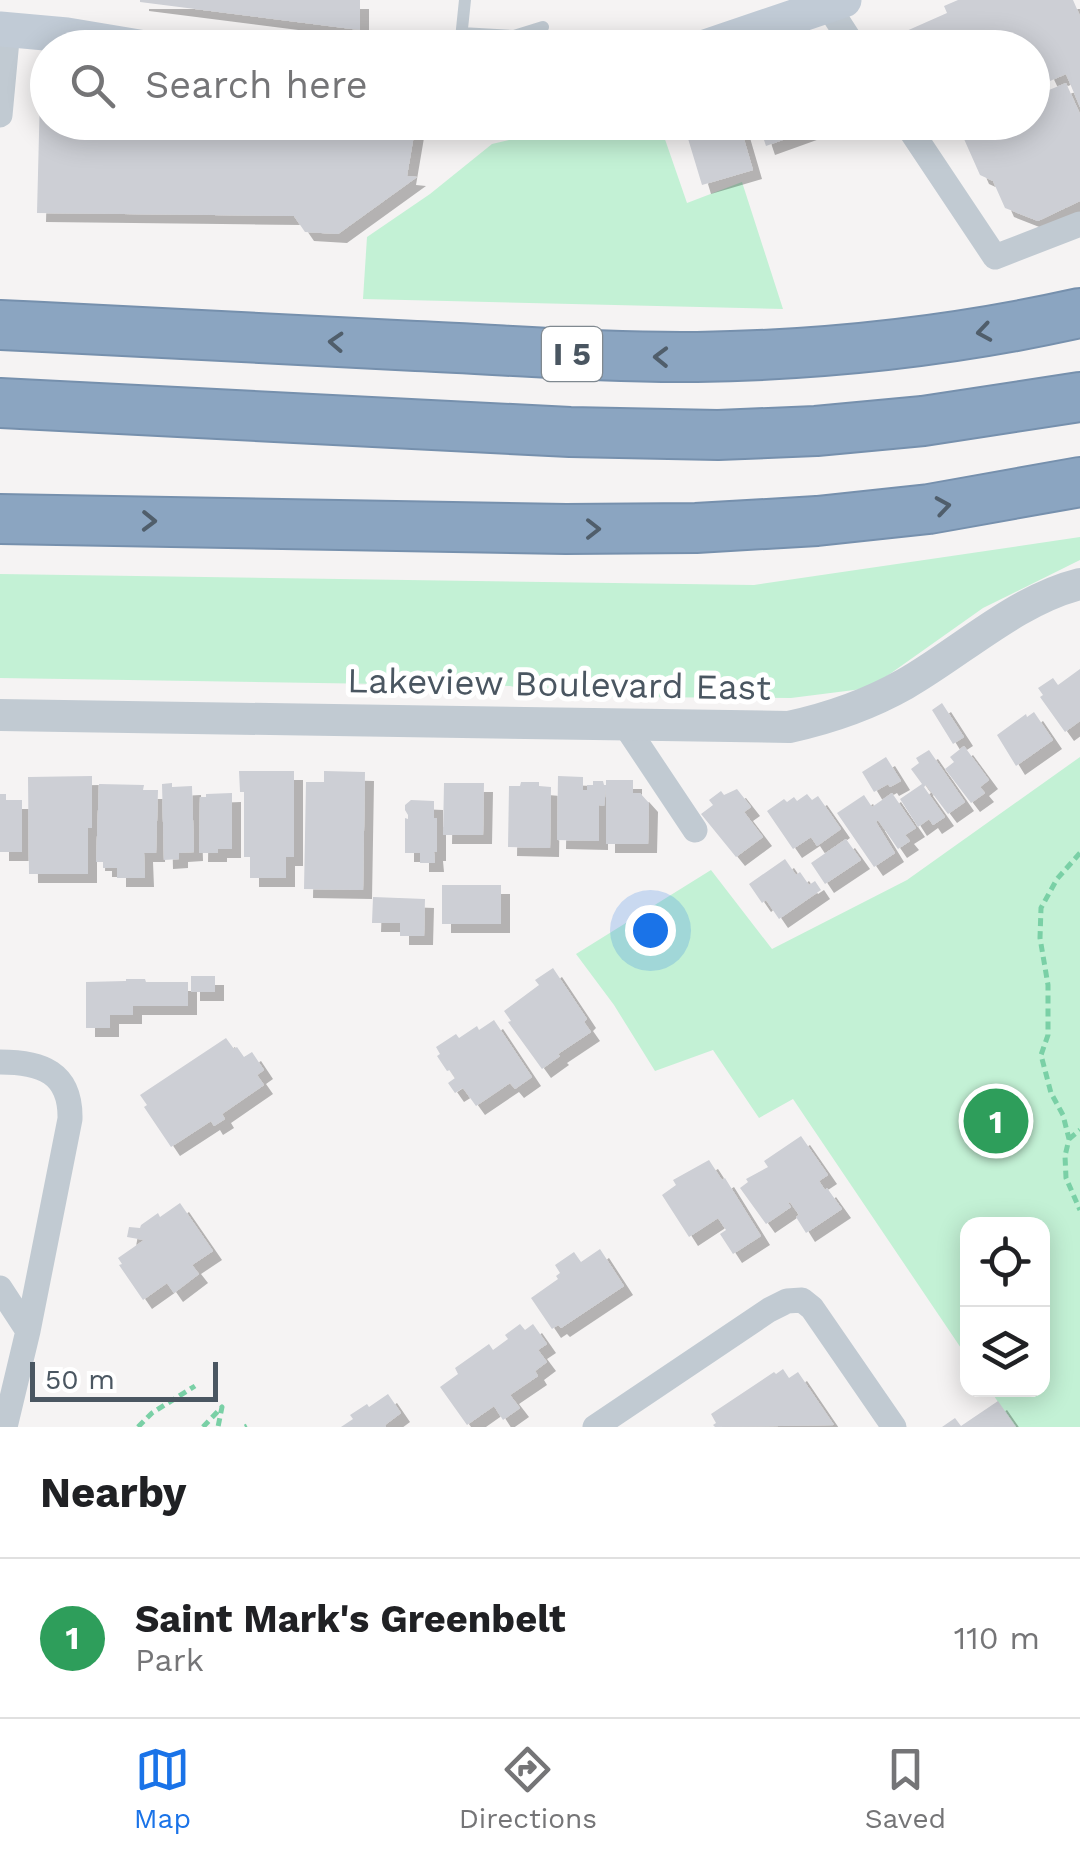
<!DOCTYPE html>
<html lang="en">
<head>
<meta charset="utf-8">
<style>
	:root { --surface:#fff; --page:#f2f2f2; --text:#202124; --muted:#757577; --line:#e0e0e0; --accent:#1a73e8 }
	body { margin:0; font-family:"Work Sans",sans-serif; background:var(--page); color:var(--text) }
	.controls { position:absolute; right:30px; bottom:30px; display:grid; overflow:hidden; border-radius:20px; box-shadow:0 5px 25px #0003 }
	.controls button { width:90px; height:90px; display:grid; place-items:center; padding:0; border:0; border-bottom:2px solid var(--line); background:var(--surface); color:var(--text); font:50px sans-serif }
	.scale { position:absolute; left:30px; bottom:25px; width:188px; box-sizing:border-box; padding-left:10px; border:5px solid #4a5661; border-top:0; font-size:28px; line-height:35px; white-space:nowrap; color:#4a5661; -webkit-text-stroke:8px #fff; paint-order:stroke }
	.you { position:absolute; left:650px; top:930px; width:35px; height:35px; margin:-25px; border:8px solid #fff; border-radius:50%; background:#1a73e8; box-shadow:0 0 0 15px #1a73e833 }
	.badge { display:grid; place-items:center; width:65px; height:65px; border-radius:50%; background:var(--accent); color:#fff; font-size:32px; font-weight:700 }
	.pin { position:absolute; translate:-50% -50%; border:5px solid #fff; box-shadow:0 2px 10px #0006 }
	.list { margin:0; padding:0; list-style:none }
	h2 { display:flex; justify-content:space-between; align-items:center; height:130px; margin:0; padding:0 40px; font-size:42px }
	h2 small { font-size:32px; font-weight:400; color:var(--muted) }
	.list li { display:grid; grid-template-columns:65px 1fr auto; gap:30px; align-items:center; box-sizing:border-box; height:160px; padding:0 40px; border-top:2px solid var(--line) }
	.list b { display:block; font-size:38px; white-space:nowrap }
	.list p { margin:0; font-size:32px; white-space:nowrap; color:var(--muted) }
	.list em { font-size:32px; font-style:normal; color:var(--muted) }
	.icon { flex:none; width:55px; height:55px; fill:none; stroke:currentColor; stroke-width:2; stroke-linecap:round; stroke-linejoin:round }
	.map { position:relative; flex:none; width:1080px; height:1427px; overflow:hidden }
	.search { position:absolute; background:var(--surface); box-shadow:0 5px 25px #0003; left:30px; right:30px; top:30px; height:110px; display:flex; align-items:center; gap:25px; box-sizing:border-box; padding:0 35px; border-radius:55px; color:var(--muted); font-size:38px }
	.sheet { height:290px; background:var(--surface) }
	nav { display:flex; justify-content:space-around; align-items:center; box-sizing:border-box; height:140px; border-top:2px solid var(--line); background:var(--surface); font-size:28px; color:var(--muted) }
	nav a { display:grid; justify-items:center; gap:5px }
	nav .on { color:var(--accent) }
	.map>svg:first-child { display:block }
	.green { fill:#c3f1d5 }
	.building { fill:#cdcfd5; filter:url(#shadow) }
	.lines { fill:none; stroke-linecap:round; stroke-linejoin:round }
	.motorway-casing { stroke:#7690ad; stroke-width:52 }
	.path { stroke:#7ad0a6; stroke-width:5; stroke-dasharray:8 5; stroke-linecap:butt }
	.service { stroke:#c1cad2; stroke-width:12 }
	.minor { stroke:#c1cad2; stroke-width:25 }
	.tertiary { stroke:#c1cad2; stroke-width:32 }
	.secondary { stroke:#c1cbd6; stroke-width:35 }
	.motorway { stroke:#8ba5c1; stroke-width:48 }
	.oneway { stroke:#505e6b }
	.labels { text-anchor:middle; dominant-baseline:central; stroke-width:10; stroke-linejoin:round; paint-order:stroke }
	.shield { fill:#fff; stroke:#808990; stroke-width:2.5 }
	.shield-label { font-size:32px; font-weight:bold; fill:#4a5661 }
	.street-label { font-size:35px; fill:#4a5661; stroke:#fff }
</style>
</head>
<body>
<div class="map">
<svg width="1080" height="1427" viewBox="0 0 1080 1427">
	<defs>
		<filter id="shadow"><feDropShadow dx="9" dy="9" stdDeviation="0" flood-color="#0004"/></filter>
	</defs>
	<rect width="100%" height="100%" fill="#f5f3f3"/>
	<path class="green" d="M659 122 687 203 742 182 783 309 363 299 367 237 430 194 492 144 583 123Z
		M1080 537V560L983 608 870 688 791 698 588 697 532 691 510 686 0 678V574L754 585Z
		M1080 757V1427H1015L990 1390H1042V1224H968L967 1357 793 1099 759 1118 713 1050 655 1071 614 1005 576 954 711 870 772 949 907 880Z"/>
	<path class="building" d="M140 0H360V30L140 2Z
		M958 0H1073L1080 16V107L1066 74 1050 81 1040 60 1032 63V48H900L895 36 947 13 944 6Z
		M1066 83 1080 114V201L1038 221 1005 208 993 181 980 175 960 130 976 122H1032V97Z
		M40 94H48V122H372L415 129 407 176 417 177 338 234 305 232 294 216 37 213Z
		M683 122H739L753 170 702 185Z
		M758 122H830V123L766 146Z
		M1080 669V721L1065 732 1040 697 1043 695 1038 688 1053 678 1058 685Z
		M942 703 964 737 953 744 932 710Z
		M1034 712 1053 740 1016 766 997 735 1026 714 1027 717Z
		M964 746 989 780 980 787 985 793 971 803 945 769 954 762 950 757Z
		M929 750 965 802 948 814 926 785 924 787 945 817 933 825 929 819 918 827 900 799 922 784 911 769 919 763 916 758Z
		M886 757 901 781 890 787 888 784 874 792 862 772Z
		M239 771H294V857H286V878H250V857H244V792H240Z
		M324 771 365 772 363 890 304 889 306 782H324Z
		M92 776V828H88V874H29L28 777Z
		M558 776 583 777V790H587V785H593V781H603L604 785H606V780H633V793H640L649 803 648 844H606V789L604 806 599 805V841L557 840Z
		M521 782H539V786L551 787 550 848 508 847 509 786H520Z
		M172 783V787L192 786 194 852 179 853V859L164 860 162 784Z
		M444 783H484L483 835H443Z
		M99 784 144 785 143 790H158L156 853H144L145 878H117V868H103V862H96Z
		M737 789 751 807 744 812 763 837 736 857 701 814 713 805 709 800 721 791 724 795Z
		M232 793V849H218V853H199L200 797H206V794Z
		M892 793 916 828 905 835 910 841 898 849 878 820 876 822 895 853 874 867 837 813 864 795 872 807Z
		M0 794H6V800H22V852H0Z
		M807 794 812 800 818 796 841 829 817 846 811 837 793 849 767 811 784 799 787 802 794 797 797 801Z
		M411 800 434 801V818H437V852H434L435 863H420V853H405V818L408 819V815L405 810V805Z
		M846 839 861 860 825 884 811 863Z
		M785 859 796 875 800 872 809 885 815 881 821 890 779 919 766 900 762 903 749 884Z
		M442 885H501V924H442Z
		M373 897 425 899 424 936H400V923H372Z
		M553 968 587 1019 584 1022 591 1032 558 1054 560 1056 542 1069 508 1022 511 1021 504 1011 539 985 535 980Z
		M191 976H215V992H191Z
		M126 979H145L146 982H188V1006H133V1015H110V1028H86V982L126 981Z
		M494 1020 532 1077 515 1089 510 1083 476 1106 463 1088 455 1093 448 1083 455 1078 450 1070 447 1071 437 1056 440 1054 436 1047 456 1034 459 1038 477 1026 479 1030Z
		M226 1038 234 1049 237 1047 244 1057 252 1052 264 1070 257 1075 264 1085 222 1114 225 1119 214 1126 211 1121 171 1147 144 1107 147 1105 140 1095Z
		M801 1136 828 1175 819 1181 825 1190 827 1188 842 1209 806 1233 796 1217 799 1215 790 1202 788 1203 791 1207 766 1224 740 1188 748 1182 746 1179 768 1167 764 1161Z
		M709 1160 722 1180 725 1178 761 1236 733 1254 720 1234 726 1230 718 1218 689 1237 662 1195 676 1185 673 1180Z
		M180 1203 213 1251 192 1265 199 1274 174 1293 167 1283 143 1300 119 1265 122 1264 118 1258 144 1240 127 1237 129 1227 140 1228 141 1225 158 1213 160 1217Z
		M600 1249 624 1286 561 1328 558 1325 552 1329 531 1298 558 1279 556 1276 560 1273 555 1265 574 1252 581 1262Z
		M520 1324 525 1330 533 1324 547 1344 538 1350 547 1362 535 1371 538 1376 510 1395 520 1408 503 1420 494 1406 467 1425 440 1387 458 1374 455 1368 489 1344 493 1350 508 1339 505 1335Z
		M783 1369 789 1378 798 1372 834 1425 715 1427 713 1425 716 1423 711 1414 774 1372 776 1374Z
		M388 1394 401 1413 385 1425 386 1427H341L353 1419 350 1415 367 1404 369 1407Z
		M998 1401 1016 1427H942L955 1418 961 1426Z"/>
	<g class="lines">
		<defs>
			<path id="motorway" d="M0 325C139 331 278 339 416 346 510 350 603 358 697 357 825 355 954 341 1080 313
				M0 403 570 432 718 435 816 431 923 421 1080 397
				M0 519 566 529 696 528 817 521 929 509 1080 482"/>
		</defs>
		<use href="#motorway" class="motorway-casing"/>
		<path class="path" d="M1080 853 1057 879 1041 908 1040 938 1048 985V1035L1041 1055 1051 1093 1063 1115 1069 1139 1065 1156 1066 1178 1080 1210
			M1069 1139 1080 1130
			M138 1427 152 1413 195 1386
			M203 1427 222 1407 218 1427
			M245 1427 247 1426"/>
		<path class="service" d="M461 33 514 36 543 27
			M460 48 465 0"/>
		<path class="minor" d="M828 6 855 48
			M0 115 8 29
			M905 122 995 257 1080 224
			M625 725 695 830
			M0 1062C41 1062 71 1072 70 1119L28 1331 5 1427
			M0 1288 28 1331
			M595 1427 769 1310 787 1301 802 1300 812 1308 894 1427"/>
		<path class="tertiary" d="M0 715 789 727C830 718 868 705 905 684 961 652 1016 600 1080 584"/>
		<path class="secondary" d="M0 29 67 35 145 48
			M702 48 844 0"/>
		<use href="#motorway" class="motorway"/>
	</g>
	<defs><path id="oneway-chevron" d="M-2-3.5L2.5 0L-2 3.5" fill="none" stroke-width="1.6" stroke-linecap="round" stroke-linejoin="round" transform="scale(2.5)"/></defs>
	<g class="oneway">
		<use href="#oneway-chevron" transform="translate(984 332) rotate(171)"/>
		<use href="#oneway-chevron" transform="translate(336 342) rotate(-177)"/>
		<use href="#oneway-chevron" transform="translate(661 357) rotate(-179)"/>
		<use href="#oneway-chevron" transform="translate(943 506) rotate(-9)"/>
		<use href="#oneway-chevron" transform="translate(149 521) rotate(1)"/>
		<use href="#oneway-chevron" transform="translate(593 529)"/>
	</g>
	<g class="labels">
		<rect class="shield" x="542" y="327" width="60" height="54" rx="8"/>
		<g class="shield-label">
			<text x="572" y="354">I 5</text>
		</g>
		<g class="street-label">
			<text transform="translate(559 684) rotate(1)">Lakeview Boulevard East</text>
		</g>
	</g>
</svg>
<div class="controls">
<button><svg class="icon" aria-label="locate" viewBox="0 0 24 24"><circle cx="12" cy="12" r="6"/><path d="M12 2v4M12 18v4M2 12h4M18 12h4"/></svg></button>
<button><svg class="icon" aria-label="layers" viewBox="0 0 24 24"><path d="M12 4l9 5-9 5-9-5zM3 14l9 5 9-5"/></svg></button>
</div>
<div class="scale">50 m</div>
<div class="you"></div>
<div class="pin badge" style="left:996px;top:1121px;background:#2e9e5b">1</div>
<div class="search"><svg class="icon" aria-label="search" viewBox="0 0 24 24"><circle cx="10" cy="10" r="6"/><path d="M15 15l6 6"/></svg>Search here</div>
</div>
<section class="sheet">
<h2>Nearby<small></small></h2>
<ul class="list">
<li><span class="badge" style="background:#2e9e5b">1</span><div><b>Saint Mark's Greenbelt</b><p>Park</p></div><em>110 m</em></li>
</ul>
</section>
<nav>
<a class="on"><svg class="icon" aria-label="map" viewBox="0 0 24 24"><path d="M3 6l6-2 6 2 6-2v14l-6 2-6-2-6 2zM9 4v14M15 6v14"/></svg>Map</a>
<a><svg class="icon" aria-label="directions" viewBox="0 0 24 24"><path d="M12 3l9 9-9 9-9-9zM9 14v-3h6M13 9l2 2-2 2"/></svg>Directions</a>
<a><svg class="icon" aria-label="saved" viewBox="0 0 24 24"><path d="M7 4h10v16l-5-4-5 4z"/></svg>Saved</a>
</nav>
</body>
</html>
